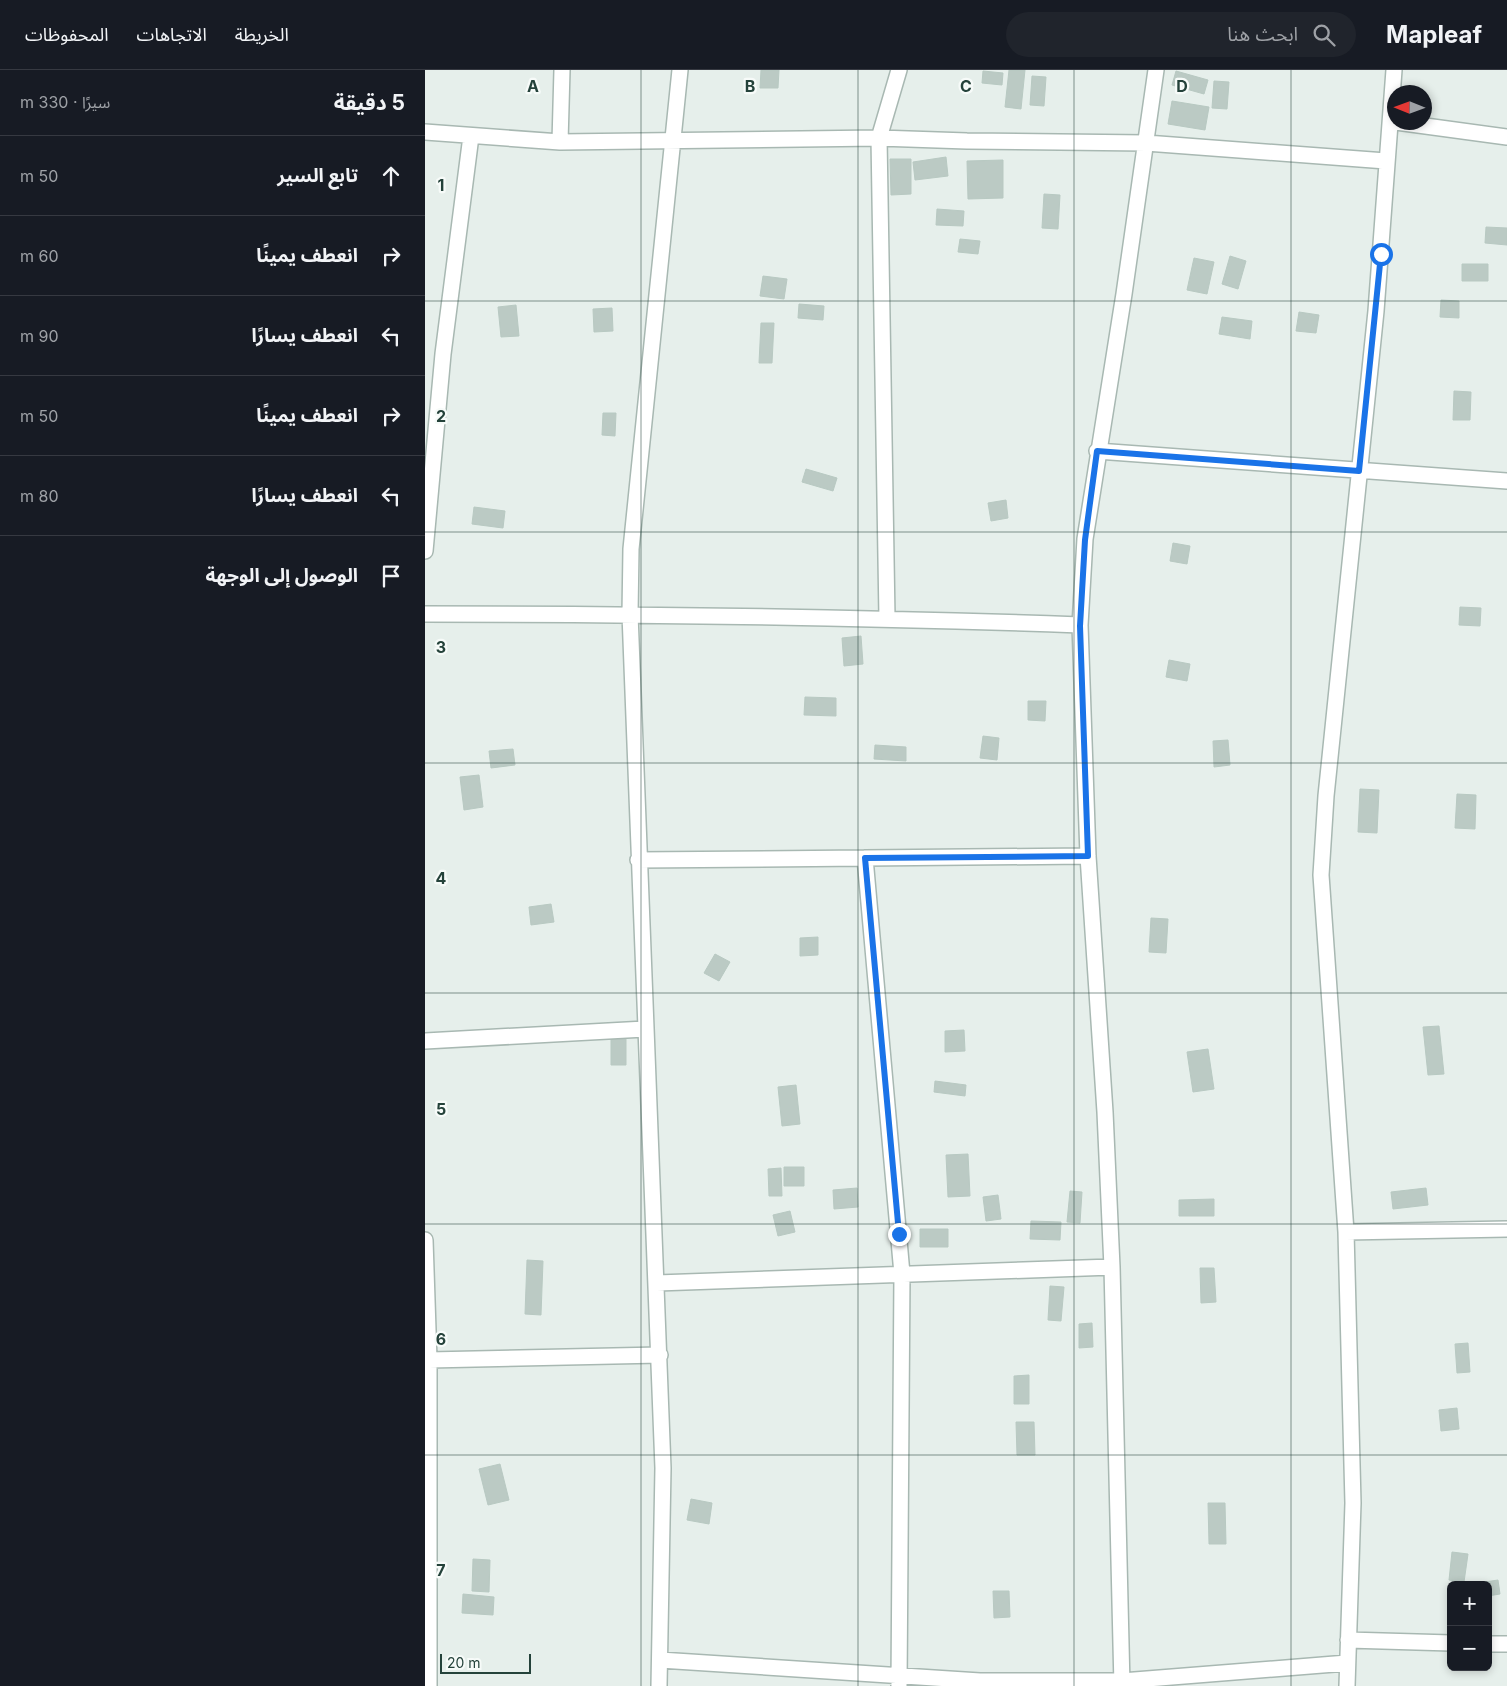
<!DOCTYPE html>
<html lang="ar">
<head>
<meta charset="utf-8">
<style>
	:root { --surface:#171b24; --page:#20242c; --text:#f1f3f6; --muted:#9ea1a6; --line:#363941 }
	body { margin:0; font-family:Inter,"Noto Sans Arabic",sans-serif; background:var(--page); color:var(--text); direction:rtl }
	.controls { position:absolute; right:15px; bottom:15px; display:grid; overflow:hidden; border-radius:8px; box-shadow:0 2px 8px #0003 }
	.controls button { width:45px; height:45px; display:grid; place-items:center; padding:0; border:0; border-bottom:1px solid var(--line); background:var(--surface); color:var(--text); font:25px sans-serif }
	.compass { position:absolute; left:962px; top:15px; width:45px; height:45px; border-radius:50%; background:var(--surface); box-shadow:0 2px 8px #0003; rotate:271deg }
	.scale { position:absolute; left:15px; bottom:12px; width:91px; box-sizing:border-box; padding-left:5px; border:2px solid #24423a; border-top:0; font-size:14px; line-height:18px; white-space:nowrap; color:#24423a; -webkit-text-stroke:4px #f7fbf9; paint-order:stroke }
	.stop { position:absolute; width:15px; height:15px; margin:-11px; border:4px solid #1a73e8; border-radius:50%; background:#fff }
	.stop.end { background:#1a73e8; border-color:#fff; box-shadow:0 1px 5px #0008 }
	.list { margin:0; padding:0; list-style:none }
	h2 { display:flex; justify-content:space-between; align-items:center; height:65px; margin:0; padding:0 20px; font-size:21px }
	h2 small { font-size:16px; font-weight:400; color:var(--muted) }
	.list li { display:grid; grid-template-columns:32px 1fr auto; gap:15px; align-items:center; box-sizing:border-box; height:80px; padding:0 20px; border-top:1px solid var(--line) }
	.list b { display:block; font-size:19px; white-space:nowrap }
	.list em { font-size:16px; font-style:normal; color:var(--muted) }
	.icon { flex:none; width:28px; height:28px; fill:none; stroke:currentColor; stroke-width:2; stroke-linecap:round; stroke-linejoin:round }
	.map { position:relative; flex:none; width:1082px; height:1616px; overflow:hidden; direction:ltr }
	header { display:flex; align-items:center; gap:30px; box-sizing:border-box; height:70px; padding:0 25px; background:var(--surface); border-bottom:1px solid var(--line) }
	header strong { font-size:24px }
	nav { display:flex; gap:28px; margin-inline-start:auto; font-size:18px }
	.search { width:350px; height:45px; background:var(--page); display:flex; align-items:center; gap:12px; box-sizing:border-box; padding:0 18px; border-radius:28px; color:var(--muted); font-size:19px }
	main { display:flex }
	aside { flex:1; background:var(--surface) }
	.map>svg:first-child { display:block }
	.building { fill:#bbcac4; stroke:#b8c9c2 }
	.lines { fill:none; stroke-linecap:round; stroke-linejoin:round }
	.minor-casing { stroke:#a8b8b2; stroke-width:18 }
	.minor { stroke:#fff; stroke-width:15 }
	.route { stroke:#1a73e8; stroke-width:6 }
	.grid { fill:none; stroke:#24423a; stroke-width:1; stroke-opacity:0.55 }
	.grid-label { font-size:16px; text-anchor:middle; font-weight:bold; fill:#24423a; stroke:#f7fbf9; stroke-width:4.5; stroke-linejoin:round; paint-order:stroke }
</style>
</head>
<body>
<header>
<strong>Mapleaf</strong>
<div class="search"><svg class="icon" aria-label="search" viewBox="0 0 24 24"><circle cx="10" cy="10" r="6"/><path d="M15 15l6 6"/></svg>ابحث هنا</div>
<nav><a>الخريطة</a><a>الاتجاهات</a><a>المحفوظات</a></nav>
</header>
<main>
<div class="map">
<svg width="1082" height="1616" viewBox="0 0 1082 1616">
	<rect width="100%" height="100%" fill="#e6efeb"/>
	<path class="building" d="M336 0H354L353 18H335Z
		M584 0H600L596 39 580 37Z
		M558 1 578 3 577 15 557 13Z
		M751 1 783 10 779 24 747 15Z
		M607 6 621 7 619 36 605 35Z
		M789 11 804 12 802 39 787 38Z
		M747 31 784 37 780 60 743 54Z
		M521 87 523 106 490 110 488 92Z
		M465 89H486V124L466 125Z
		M578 90V128L543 129 542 91Z
		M619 124 635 125 633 159 617 158Z
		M512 139 539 141 538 156 511 155Z
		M1061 157 1082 158V175L1060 173Z
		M535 169 555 171 553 184 533 182Z
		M805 186 821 191 813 219 797 214Z
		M769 188 789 192 782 224 762 220Z
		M1037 194H1063V211H1037Z
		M338 206 362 209 359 229 335 226Z
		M1016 230 1034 231V248L1015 247Z
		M374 234 399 236 398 250 373 248Z
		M91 235 94 266 76 267 73 237Z
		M187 238 188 261 169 262 168 239Z
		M874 242 894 245 891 263 871 261Z
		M797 247 827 251 825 269 794 264Z
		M336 253H349L347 293H334Z
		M1029 321 1046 322 1045 350H1028Z
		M178 343H191L190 366 177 365Z
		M381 399 412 408 408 421 377 412Z
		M581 430 583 448 566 451 563 433Z
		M49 437 80 441 78 458 47 454Z
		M748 473 765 476 762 494 745 491Z
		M1035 537 1056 538 1055 556 1034 555Z
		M436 566 438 594 419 596 417 568Z
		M744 590 765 594 762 611 741 607Z
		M380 627 411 628V646L379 645Z
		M603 631H621L620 651 603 650Z
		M558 666 574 668 572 690 555 688Z
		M803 670 805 695 789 697 788 671Z
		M450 675 481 677V691L449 689Z
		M88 679 90 695 66 698 64 681Z
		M54 705 58 737 39 740 35 707Z
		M935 719 954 720 952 763 933 762Z
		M1032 724 1051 725 1050 759 1030 758Z
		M126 834 129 852 106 855 104 837Z
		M726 848 743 849 741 883 724 882Z
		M393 867V885L375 886V868Z
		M290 884 305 892 294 911 279 903Z
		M1014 956 1019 1004 1003 1005 998 957Z
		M539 960 540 981 520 982V961Z
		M186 967H201V995H186Z
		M783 979 789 1019 768 1022 762 982Z
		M510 1011 541 1015 540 1026 509 1022Z
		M371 1015 375 1054 357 1056 353 1017Z
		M543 1084 545 1126 523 1127 521 1085Z
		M359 1097H379V1116H359Z
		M356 1098 357 1126H344L343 1099Z
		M432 1118 433 1137 409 1139 408 1120Z
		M1001 1118 1003 1135 968 1139 966 1122Z
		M645 1121 657 1122 655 1153 642 1152Z
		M573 1125 576 1149 561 1151 558 1127Z
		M789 1129V1146H754V1130Z
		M365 1141 370 1162 353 1166 348 1145Z
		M606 1151 636 1152 635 1170 605 1169Z
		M495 1159H523V1177H495Z
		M102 1190 118 1191 116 1245 100 1244Z
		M775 1198H789L791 1232 776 1233Z
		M625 1216 639 1217 636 1251 623 1250Z
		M667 1253 668 1277 654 1278V1254Z
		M1043 1273 1045 1302 1032 1303 1030 1274Z
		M604 1305V1334H589V1306Z
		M1032 1338 1034 1359 1016 1361 1014 1340Z
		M591 1352H609L610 1385H592Z
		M75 1394 84 1430 63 1435 54 1399Z
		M266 1429 287 1433 284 1454 262 1450Z
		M783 1433H800L801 1474H784Z
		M1027 1482 1043 1484 1039 1512 1024 1510Z
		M48 1489 65 1490 64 1522 47 1521Z
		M1073 1510 1075 1524 1063 1526V1515H1040Z
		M568 1521H584L585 1547 569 1548Z
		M38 1524 69 1527 68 1545 37 1543Z"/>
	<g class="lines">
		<defs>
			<path id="minor" d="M971 52 1082 67
				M0 62 135 72 454 68 542 71 721 73 961 91
				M135 72 137 0
				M672 381 1082 411
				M0 481 18 284 46 66
				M0 544C218 544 436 547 655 555
				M462 548 454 68 474 0
				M440 788 477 1204 474 1616
				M213 790 663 786
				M0 971 220 959
				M921 1162 1082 1159
				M0 1170 4 1290V1616
				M232 1213 687 1197
				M4 1290 235 1285
				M923 1570 1026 1573
				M1063 1574H1082
				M235 1590 555 1611H697L922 1593
				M234 1616 238 1398 205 544 206 479 255 0
				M697 1616 687 1197 680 1042 663 786 655 555 660 469 699 224 731 0
				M922 1616 928 1433 921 1162 896 805 901 726 951 241 969 0"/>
		</defs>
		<use href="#minor" class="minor-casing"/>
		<use href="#minor" class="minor"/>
	</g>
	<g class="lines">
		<path class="route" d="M474 1164 440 788 663 786 655 556 660 470 672 381 934 401 956 184"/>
	</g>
	<path class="grid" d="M216 0V1616M433 0V1616M649 0V1616M866 0V1616M0 231H1082M0 462H1082M0 693H1082M0 923H1082M0 1154H1082M0 1385H1082"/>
	<g class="grid-label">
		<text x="108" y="22">A</text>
		<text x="325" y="22">B</text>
		<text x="541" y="22">C</text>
		<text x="757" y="22">D</text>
		<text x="16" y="121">1</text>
		<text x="16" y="352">2</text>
		<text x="16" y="583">3</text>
		<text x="16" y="814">4</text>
		<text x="16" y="1045">5</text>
		<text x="16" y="1275">6</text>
		<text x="16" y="1506">7</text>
	</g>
</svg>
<div class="controls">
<button>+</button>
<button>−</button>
</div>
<svg class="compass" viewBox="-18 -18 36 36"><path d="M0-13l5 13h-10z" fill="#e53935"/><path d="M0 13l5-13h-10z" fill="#9ea1a6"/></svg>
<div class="scale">20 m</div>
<div class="stop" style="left:956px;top:184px"></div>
<div class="stop end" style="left:474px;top:1164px"></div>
</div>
<aside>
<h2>5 دقيقة<small>سيرًا · 330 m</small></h2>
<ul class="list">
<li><svg class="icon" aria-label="ahead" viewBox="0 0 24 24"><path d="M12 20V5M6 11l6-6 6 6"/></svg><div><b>تابع السير</b></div><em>50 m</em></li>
<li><svg class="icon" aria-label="right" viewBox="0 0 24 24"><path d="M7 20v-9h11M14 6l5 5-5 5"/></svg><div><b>انعطف يمينًا</b></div><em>60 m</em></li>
<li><svg class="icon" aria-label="left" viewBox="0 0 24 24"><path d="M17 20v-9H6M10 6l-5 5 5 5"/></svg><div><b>انعطف يسارًا</b></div><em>90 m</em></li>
<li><svg class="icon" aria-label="right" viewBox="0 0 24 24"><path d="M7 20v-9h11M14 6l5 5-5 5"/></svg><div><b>انعطف يمينًا</b></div><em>50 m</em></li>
<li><svg class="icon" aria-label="left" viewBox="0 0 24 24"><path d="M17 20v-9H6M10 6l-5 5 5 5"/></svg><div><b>انعطف يسارًا</b></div><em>80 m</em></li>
<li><svg class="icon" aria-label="arrive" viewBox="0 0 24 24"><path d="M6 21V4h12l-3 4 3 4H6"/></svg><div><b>الوصول إلى الوجهة</b></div></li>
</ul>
</aside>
</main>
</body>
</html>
